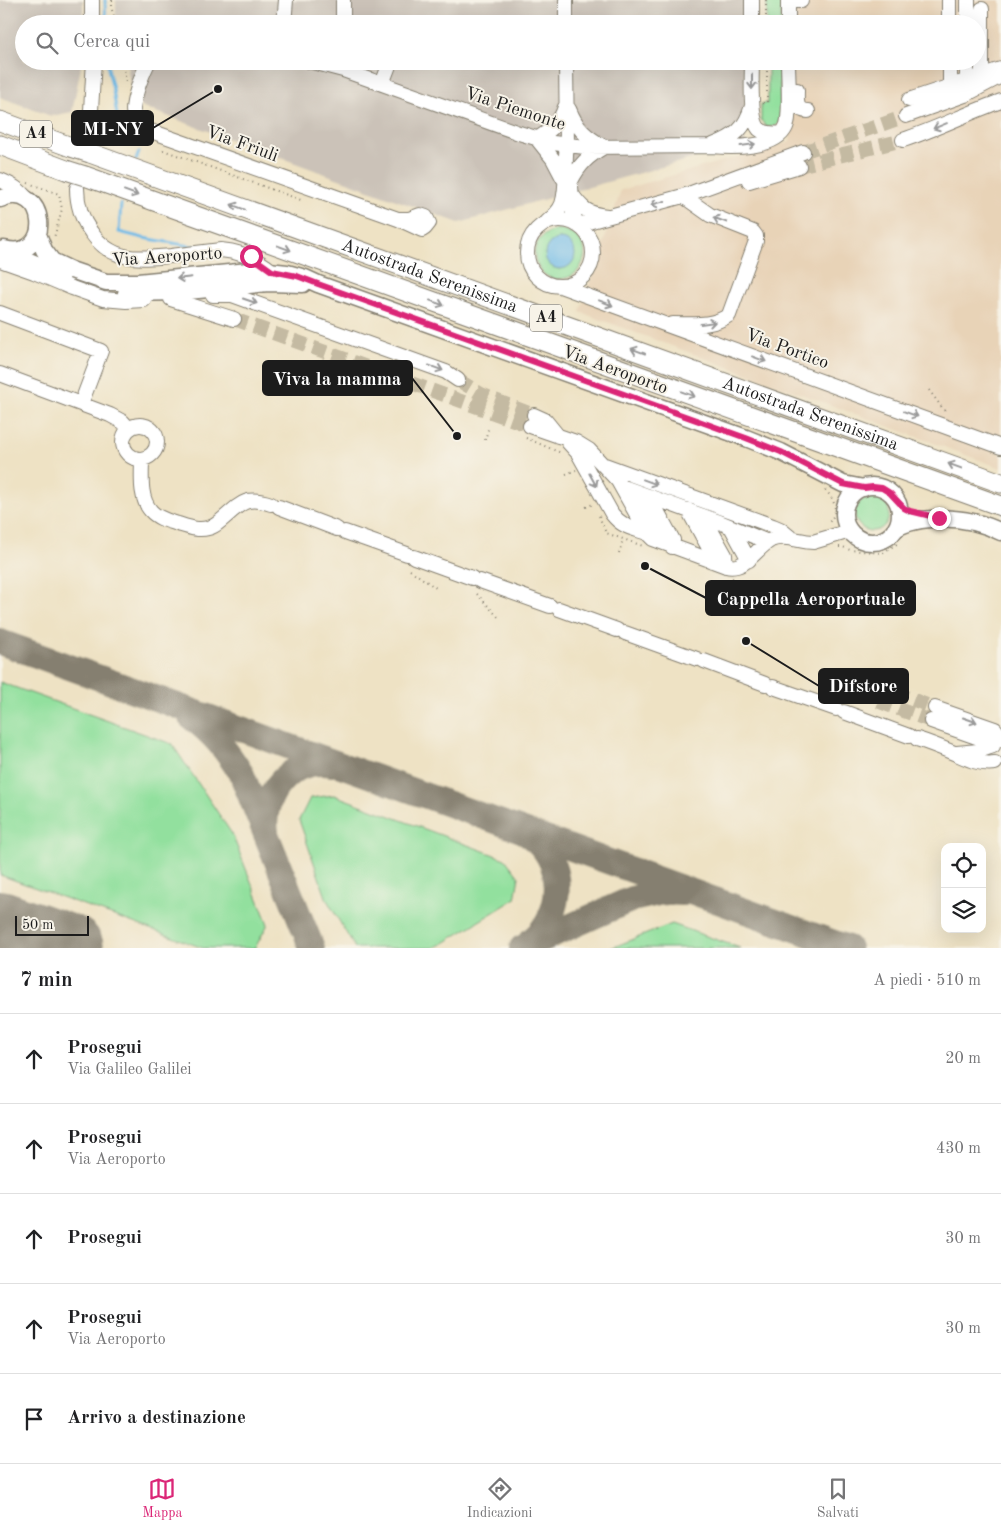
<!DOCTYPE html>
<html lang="it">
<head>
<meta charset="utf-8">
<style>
	:root { --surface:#fff; --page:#f2f2f2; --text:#202124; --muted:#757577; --line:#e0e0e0; --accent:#db2777 }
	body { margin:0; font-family:"Old Standard TT",serif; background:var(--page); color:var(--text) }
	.controls { position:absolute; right:15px; bottom:15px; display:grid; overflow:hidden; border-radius:10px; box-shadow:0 5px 20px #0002 }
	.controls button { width:45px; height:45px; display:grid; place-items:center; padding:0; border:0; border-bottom:1px solid var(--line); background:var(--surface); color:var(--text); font:25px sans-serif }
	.scale { position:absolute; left:15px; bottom:12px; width:74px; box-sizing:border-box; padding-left:5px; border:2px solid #1c1c1c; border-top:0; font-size:14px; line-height:18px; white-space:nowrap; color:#1c1c1c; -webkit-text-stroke:4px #f7f3e8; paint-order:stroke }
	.stop { position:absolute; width:15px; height:15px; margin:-11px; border:4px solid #db2777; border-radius:50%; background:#fff }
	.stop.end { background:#db2777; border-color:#fff; box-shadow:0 1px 5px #0008 }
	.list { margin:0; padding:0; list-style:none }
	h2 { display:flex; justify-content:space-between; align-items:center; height:65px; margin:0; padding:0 20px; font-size:21px }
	h2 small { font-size:16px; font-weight:400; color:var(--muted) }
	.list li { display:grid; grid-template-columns:32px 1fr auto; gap:15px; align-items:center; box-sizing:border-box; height:90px; padding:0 20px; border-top:1px solid var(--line) }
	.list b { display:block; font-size:19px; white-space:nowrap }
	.list p { margin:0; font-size:16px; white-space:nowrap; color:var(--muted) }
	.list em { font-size:16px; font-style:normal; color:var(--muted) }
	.icon { flex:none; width:28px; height:28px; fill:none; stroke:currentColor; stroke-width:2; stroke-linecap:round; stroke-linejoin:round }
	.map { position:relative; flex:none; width:1001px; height:948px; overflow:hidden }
	.search { position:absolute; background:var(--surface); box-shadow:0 5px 20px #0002; left:15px; right:15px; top:15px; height:55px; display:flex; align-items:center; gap:12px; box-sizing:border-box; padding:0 18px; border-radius:28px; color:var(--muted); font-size:19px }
	.sheet { height:515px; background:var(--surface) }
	nav { display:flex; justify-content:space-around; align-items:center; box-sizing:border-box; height:70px; border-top:1px solid var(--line); background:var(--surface); font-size:14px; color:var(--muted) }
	nav a { display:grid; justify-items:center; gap:2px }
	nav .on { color:var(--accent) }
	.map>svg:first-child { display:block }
	.built { fill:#e8d3b7 }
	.industrial { fill:#cbc2b8 }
	.green { fill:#92e09e; stroke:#577e5d; fill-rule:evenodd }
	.water { fill:#6fbbe8; stroke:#466c82 }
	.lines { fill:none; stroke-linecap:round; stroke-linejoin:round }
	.stream { stroke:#6fbbe8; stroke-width:3 }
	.taxiway { stroke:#857f70; stroke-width:26 }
	.runway { stroke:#857f70; stroke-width:66 }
	.minor-tunnel { stroke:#c4baa2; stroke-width:14; stroke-dasharray:14 7; stroke-linecap:butt }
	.minor-casing { stroke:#857f70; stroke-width:16 }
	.major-casing { stroke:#857f70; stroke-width:19 }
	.highway-casing { stroke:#857f70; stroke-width:21 }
	.path { stroke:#857f70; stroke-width:2; stroke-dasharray:1 4; stroke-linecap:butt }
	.minor { stroke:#fff; stroke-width:14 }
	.major { stroke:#fff; stroke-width:16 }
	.highway { stroke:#fff; stroke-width:19 }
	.highway-bridge-casing { stroke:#857f70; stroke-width:21; stroke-linecap:butt }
	.highway-bridge { stroke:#fff; stroke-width:19 }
	.oneway { stroke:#999 }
	.route { stroke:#db2777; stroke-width:6 }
	.labels { text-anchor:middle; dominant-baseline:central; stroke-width:4; stroke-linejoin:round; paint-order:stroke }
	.shield { fill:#f7f3e8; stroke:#5e5c59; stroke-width:1 }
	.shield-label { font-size:16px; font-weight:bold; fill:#1c1c1c }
	.street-label { font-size:18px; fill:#1c1c1c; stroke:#f7f3e8 }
	.leader { fill:none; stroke:#1c1c1c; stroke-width:2 }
	.callout-dot { fill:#1c1c1c; stroke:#f7f3e8; stroke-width:2 }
	.callout { fill:#1c1c1c; stroke:#1c1c1c; stroke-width:2 }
	.callout-label { font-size:19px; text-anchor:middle; font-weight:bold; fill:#fff }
</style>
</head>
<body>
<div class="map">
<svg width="1001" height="948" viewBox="0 0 1001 948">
	<rect width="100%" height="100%" fill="#f7f3e8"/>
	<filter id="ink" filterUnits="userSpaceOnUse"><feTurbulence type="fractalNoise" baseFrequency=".02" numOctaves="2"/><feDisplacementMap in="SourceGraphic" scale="10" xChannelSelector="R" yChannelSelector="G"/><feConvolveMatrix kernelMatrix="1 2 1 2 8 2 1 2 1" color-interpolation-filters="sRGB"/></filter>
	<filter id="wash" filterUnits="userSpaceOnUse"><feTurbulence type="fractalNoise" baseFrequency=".0096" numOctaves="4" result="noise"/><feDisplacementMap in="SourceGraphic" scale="20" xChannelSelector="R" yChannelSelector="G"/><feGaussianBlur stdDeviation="1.12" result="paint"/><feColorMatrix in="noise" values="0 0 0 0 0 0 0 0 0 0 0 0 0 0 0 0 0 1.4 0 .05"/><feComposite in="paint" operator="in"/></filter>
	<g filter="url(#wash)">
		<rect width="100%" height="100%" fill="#eee2c4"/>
		<path class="built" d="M786 0H1001V468L580 312 621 190 790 142 788 61H977V24H786Z"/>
		<path class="industrial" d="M0 0H83V24H24V61H82L72 112 51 116 0 97Z
			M116 0H745V24H119L116 16Z
			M127 61H745V144L459 223 140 106 130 86Z"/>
		<path class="green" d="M767 0H781V24H767Z
			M768 61H780V117C779 127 774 127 766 127L761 120V104L768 103Z
			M558 229C577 231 592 247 581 266 578 272 573 276 566 278 535 287 518 238 558 229ZM559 239 564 240 563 268 558 269 549 264 554 240Z
			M855 514a17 17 0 1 1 34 0a17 17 0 1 1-34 0Z
			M0 682 172 744 232 834 268 924 255 948H203L0 875Z
			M334 795 505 859 519 877 515 899 442 944 432 948H355L327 900 299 820 310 798Z
			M672 924 740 948H611Z"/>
		<path class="water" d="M545 254a15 15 0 1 1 30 0a15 15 0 1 1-30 0Z"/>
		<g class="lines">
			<path class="stream" d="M105 0 106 24
				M107 61 108 68 113 90 118 121 127 136 143 143
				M136 160 139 152
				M121 204 119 232 143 238 197 247"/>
			<path class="taxiway" d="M0 642 848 948
				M191 717C214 734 227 751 242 775L312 948
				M266 832C260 793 292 757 332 764
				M527 834C566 858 566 913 531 941
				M522 948 632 899 662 892 682 893"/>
			<path class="runway" d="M0 923 71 948"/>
		</g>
	</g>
	<g filter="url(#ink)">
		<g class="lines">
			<path class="minor-tunnel" d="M803 152 906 116
				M799 166 903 140
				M234 319 530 426
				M458 380 481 394 495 400 534 415
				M931 721 877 701 882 688 935 708"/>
			<defs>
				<path id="minor" d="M92 0V24
					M566 0V24
					M752 0V24
					M788 0V24
					M949 0V24
					M788 1H801
					M982 9V75
					M284 24 286 0
					M343 24V0
					M968 24V0
					M149 61C145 68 142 76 139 84 133 104 126 117 148 130L398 219
					M309 61 343 70 519 133 553 143 585 147 712 146C732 148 776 149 786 127 791 117 788 74 788 61
					M752 61C752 76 749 118 759 129 765 134 775 134 782 133
					M950 61V86
					M967 81V61
					M382 84 390 63 384 61
					M797 90C797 100 795 111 808 111
					M909 100 1001 69
					M569 109C577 129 585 136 604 147
					M906 116 965 95 1001 76
					M87 139 91 110 94 61
					M537 139 553 159 563 178
					M537 139C551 130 560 123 565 107
					M903 140C936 129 968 113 1001 101
					M713 145C735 137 745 129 752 106
					M0 180C12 185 21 190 28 201
					M571 181C579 165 588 156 604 147
					M749 181 799 166
					M571 186 573 213 577 225
					M77 188C77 205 81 218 91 232 111 262 138 259 171 256 188 254 205 252 221 250 241 252 257 258 272 271
					M571 193C582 209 588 214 607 216
					M420 215 426 217 429 223 425 228 422 230 398 219H409Z
					M527 253a33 33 0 1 1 66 0a33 33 0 1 1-66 0Z
					M547 222C553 217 559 212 562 204 568 187 564 164 567 145L566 61
					M577 225 683 196 803 152
					M0 260 34 272 72 288 103 299 126 301 144 300
					M560 286 1001 447
					M213 295H232L446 372 458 380
					M171 299 234 319
					M0 313 101 351 81 404
					M673 324C693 324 712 327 729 315L756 241V236L753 232 710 215 683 196
					M0 374 110 415 123 422 129 429
					M534 415 545 420 558 436
					M123 442a17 17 0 1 1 34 0a17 17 0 1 1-34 0Z
					M530 426 576 442 589 450 618 481 647 533 653 539 726 566C746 571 756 548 771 540 784 534 800 542 813 542L850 531
					M568 442 578 453 612 514C622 527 632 528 647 533
					M142 459C142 475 139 498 151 511 158 519 169 521 178 524 188 527 198 531 208 528 215 527 219 522 224 518 242 502 247 496 271 504
					M605 465 773 526 780 529 791 538
					M621 486 717 521 768 542
					M636 492 659 536
					M649 496 673 540 672 547
					M279 507 337 529
					M688 510 711 552 712 561
					M703 516 725 555 726 566
					M731 527 749 560
					M345 532 407 554
					M414 557 472 578
					M480 581 550 606
					M559 609 617 630
					M625 633 697 659
					M704 661 765 684
					M773 687 836 709
					M935 708 995 729 1001 737
					M844 712 909 736
					M931 721 979 738 998 740
					M917 739C930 743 942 748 954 753 968 759 979 765 995 763
					M957 753 978 751 993 746"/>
				<path id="major" d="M0 199C48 179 55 262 4 249
					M38 234 44 250 52 261 71 270 106 282H138L259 270 287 273 305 278 318 284 746 438 781 452 843 484 864 488
					M9 251 20 257 62 275
					M126 293 178 292 268 283 303 284
					M844 514a28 28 0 1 1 56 0a28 28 0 1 1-56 0Z
					M896 529C903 523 912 522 921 520 950 516 975 519 1001 532"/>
				<g id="highway">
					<path d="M0 121 71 147"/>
					<path d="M0 145 66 170"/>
					<path id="s1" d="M90 153 1001 483"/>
					<path d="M85 176 1001 506"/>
				</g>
			</defs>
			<use href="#minor" class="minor-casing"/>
			<use href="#major" class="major-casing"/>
			<use href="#highway" class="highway-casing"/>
			<path class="path" d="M112 0V10L116 24
				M766 0V24
				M123 61 126 83
				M763 103H767V61
				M163 150 301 200 302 197
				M28 183 59 194 62 209 54 238
				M929 390 947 414
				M526 438 561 453
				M485 440 489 426
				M566 474 576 470
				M825 490C836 500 839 514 827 524
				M586 507 593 504
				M599 516 606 533 643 546
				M839 547H843L850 550 882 553 900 542
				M619 553 623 539
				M410 570 436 588
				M732 578 749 586
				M477 594 500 619"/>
			<use href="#minor" class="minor"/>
			<use href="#major" class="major"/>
			<use href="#highway" class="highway"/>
			<defs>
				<path id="highway-bridge" d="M71 147 90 153
					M66 170 85 176"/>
			</defs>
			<use href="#highway-bridge" class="highway-bridge-casing"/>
			<use href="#highway-bridge" class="highway-bridge"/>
		</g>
		<defs><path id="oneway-shaft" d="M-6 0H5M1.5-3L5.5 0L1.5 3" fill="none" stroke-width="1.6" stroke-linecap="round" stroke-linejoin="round" transform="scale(1.25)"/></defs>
		<g class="oneway">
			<use href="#oneway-shaft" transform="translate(752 82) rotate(90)"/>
			<use href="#oneway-shaft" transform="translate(940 126) rotate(158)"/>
			<use href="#oneway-shaft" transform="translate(748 145) rotate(-8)"/>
			<use href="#oneway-shaft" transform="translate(131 193) rotate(20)"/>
			<use href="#oneway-shaft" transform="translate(658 203) rotate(165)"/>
			<use href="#oneway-shaft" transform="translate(238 207) rotate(-160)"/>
			<use href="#oneway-shaft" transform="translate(720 220) rotate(-159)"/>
			<use href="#oneway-shaft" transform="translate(284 248) rotate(20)"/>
			<use href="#oneway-shaft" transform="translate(184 278) rotate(174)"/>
			<use href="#oneway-shaft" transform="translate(250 301) rotate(19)"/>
			<use href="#oneway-shaft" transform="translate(437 303) rotate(20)"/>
			<use href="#oneway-shaft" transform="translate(606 303) rotate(21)"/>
			<use href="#oneway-shaft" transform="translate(708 323) rotate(-8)"/>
			<use href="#oneway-shaft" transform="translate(638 351) rotate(-160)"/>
			<use href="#oneway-shaft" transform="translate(759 359) rotate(20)"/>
			<use href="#oneway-shaft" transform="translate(436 368) rotate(20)"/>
			<use href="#oneway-shaft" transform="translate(688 394) rotate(20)"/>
			<use href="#oneway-shaft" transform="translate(911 414) rotate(20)"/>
			<use href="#oneway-shaft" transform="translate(955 466) rotate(-160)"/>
			<use href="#oneway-shaft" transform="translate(593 480) rotate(61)"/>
			<use href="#oneway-shaft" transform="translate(650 482) rotate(20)"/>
			<use href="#oneway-shaft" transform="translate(970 720) rotate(19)"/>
		</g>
	</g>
	<g class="lines" filter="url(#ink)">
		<path class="route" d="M251 256 272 271 297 276 318 284 746 438 781 452 843 484 864 488 873 487 882 488 890 493 904 508 910 511 939 518"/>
	</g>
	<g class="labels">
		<g class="shield">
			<rect x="20" y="120.5" width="32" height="27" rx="4"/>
			<rect x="530" y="304.5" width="32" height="27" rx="4"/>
		</g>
		<g class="shield-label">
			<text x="36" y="134">A4</text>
			<text x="546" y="318">A4</text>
		</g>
		<g class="street-label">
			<text transform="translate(515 109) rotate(18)">Via Piemonte</text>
			<text transform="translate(242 144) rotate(20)">Via Friuli</text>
			<text transform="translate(167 257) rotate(-4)">Via Aeroporto</text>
			<text stroke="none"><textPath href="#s1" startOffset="361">Autostrada Serenissima</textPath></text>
			<text transform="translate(787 349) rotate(20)">Via Portico</text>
			<text transform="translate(615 370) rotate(20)">Via Aeroporto</text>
			<text stroke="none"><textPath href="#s1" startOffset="766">Autostrada Serenissima</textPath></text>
		</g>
	</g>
	<path class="leader" d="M218 89L153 128M457 436L412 378M645 566L706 598M746 641L819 686"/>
	<g class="callout-dot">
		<circle cx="218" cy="89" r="5"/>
		<circle cx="457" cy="436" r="5"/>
		<circle cx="645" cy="566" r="5"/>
		<circle cx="746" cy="641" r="5"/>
	</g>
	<g class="callout">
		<rect x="72" y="111" width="81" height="34" rx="5"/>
		<rect x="263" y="361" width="149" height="34" rx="5"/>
		<rect x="706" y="581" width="209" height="34" rx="5"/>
		<rect x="819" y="669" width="89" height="34" rx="5"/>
	</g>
	<g class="callout-label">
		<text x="113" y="135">MI-NY</text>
		<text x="337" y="385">Viva la mamma</text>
		<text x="811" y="605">Cappella Aeroportuale</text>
		<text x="863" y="692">Difstore</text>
	</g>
</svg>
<div class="controls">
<button><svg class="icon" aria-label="locate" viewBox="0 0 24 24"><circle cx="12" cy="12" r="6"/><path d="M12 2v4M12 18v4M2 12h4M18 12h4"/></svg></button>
<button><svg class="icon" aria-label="layers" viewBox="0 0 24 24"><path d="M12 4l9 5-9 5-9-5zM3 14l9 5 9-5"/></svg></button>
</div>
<div class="scale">50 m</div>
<div class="stop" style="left:251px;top:256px"></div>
<div class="stop end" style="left:939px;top:518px"></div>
<div class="search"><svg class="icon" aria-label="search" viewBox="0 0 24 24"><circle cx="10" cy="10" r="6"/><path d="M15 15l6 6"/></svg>Cerca qui</div>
</div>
<section class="sheet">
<h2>7 min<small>A piedi · 510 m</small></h2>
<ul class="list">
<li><svg class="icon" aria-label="ahead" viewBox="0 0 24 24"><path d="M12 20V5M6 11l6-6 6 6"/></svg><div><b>Prosegui</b><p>Via Galileo Galilei</p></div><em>20 m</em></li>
<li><svg class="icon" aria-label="ahead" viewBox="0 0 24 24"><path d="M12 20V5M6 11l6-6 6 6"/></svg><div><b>Prosegui</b><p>Via Aeroporto</p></div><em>430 m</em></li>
<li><svg class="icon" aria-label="ahead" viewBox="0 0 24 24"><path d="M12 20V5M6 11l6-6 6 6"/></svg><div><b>Prosegui</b></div><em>30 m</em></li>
<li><svg class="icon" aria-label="ahead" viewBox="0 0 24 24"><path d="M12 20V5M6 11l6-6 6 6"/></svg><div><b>Prosegui</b><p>Via Aeroporto</p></div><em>30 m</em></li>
<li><svg class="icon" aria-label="arrive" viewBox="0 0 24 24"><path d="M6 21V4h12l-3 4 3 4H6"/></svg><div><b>Arrivo a destinazione</b></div></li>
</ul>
</section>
<nav>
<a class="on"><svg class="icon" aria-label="map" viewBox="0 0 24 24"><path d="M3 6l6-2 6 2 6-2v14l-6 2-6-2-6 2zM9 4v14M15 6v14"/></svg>Mappa</a>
<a><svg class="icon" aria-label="directions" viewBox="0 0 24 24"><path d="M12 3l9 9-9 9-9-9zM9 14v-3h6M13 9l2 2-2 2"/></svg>Indicazioni</a>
<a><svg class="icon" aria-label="saved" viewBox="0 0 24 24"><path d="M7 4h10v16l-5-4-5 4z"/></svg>Salvati</a>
</nav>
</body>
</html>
